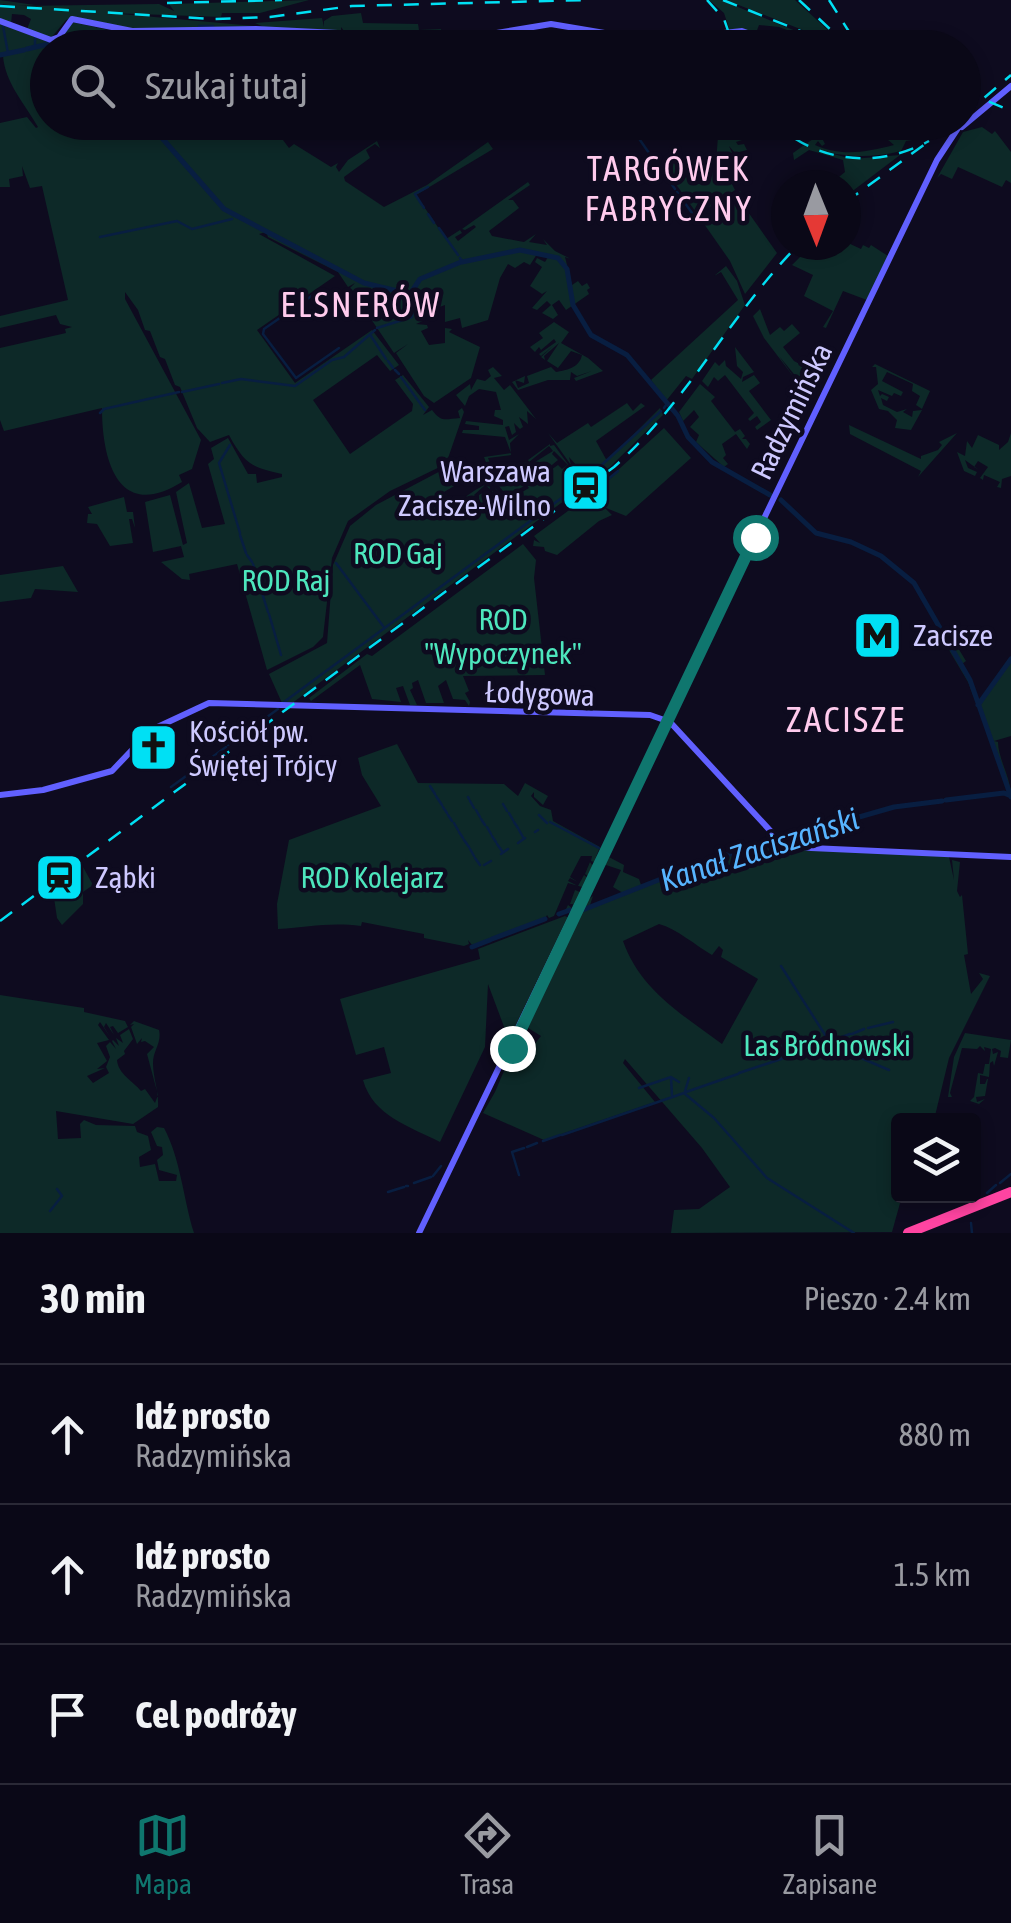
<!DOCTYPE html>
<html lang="pl">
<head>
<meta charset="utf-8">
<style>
	:root { --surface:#0a0817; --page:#131120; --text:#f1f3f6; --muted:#999aa1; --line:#2a2936; --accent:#0f766e }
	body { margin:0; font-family:"Asap Condensed",sans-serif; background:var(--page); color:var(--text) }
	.controls { position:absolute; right:30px; bottom:30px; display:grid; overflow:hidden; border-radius:10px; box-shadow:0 5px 15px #0003 }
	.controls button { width:90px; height:90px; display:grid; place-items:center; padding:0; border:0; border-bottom:2px solid var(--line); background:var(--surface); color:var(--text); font:50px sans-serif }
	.compass { position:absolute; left:771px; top:170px; width:90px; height:90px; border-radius:50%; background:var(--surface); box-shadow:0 5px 15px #0003; rotate:179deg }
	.stop { position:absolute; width:30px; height:30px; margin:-22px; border:8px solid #0f766e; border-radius:50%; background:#fff }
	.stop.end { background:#0f766e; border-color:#fff; box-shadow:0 2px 10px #0008 }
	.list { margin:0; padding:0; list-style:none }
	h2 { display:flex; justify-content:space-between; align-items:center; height:130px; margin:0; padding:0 40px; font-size:42px }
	h2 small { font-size:32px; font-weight:400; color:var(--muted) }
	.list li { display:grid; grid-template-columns:65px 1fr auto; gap:30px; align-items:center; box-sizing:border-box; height:140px; padding:0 40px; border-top:2px solid var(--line) }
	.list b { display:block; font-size:38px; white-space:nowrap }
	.list p { margin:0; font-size:32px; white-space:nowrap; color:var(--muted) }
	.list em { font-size:32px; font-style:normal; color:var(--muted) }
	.icon { flex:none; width:55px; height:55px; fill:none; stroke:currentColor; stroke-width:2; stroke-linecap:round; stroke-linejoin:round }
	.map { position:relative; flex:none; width:1011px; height:1233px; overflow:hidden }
	.search { position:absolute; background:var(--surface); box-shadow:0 5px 15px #0003; left:30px; right:30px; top:30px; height:110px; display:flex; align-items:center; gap:25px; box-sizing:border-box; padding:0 35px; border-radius:55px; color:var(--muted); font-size:38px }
	.sheet { height:550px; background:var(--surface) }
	nav { display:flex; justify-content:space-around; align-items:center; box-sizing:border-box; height:140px; border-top:2px solid var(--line); background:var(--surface); font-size:28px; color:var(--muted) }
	nav a { display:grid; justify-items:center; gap:5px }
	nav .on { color:var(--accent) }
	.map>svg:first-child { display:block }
	.green { fill:#0d2928; fill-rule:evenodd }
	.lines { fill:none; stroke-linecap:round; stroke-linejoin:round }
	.stream { stroke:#081e41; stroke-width:2.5 }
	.canal { stroke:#081e41; stroke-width:5 }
	.secondary { stroke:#6160ff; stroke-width:6 }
	.motorway { stroke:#ff44a1; stroke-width:10 }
	.rail { stroke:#00e0f4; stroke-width:2.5; stroke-dasharray:15 12; stroke-linecap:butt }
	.route { stroke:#0f766e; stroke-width:12 }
	.labels { text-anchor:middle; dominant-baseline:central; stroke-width:9; stroke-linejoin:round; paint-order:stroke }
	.street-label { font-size:30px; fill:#cec9ff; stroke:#0e0b1f }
	.poi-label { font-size:30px; fill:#cec9ff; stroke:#0e0b1f; text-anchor:start }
	.park-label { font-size:30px; fill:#4de6bd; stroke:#0e0b1f }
	.water-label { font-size:32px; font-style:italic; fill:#57b4ff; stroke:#0e0b1f }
	.quarter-label { font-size:35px; letter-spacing:2.5px; fill:#ffcbed; stroke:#0e0b1f }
</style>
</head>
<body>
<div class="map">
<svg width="1011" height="1233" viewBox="0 0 1011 1233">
	<rect width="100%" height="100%" fill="#0e0b1f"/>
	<path class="green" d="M0 0 35 5 19 6 159 4 174 11 169 4 309 0 260 13H222L221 17 110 13 254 26 132 30 73 17 66 20 51 38 27 29 31 19 24 15 12 14 11 24 0 20V7L8 5 0 4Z
		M709 0H721L827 44 825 47 787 45 792 32 779 27 759 25 756 33 730 31 724 13Z
		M726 0H795L828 30V40Z
		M361 13 363 23 418 24 419 30 441 29V34H451L344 31 341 27V31L266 28 255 23 322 18 324 27V21L332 16Z
		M72 22 126 34 175 32V36L120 47 48 48V122L259 123 280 136 289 148 294 144 331 167 338 163 336 167 339 172 348 160 377 141 380 148 375 144 366 150 370 158 344 177 345 181 384 207 427 185 488 142 493 149 416 195 446 239 460 230 462 233 455 237 458 241 476 227 474 225 465 230 462 229 528 182 530 185 508 200H513L519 208 489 231 492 236 524 242 536 234 529 242 547 245 543 239 555 251 571 259 565 257 572 285 578 281 582 286 587 283 590 288 587 290 589 294 566 310 559 300 552 305 558 315 553 319 542 313 551 305 547 301 537 310 532 308 547 291 542 294 530 286 542 267 535 262 537 258 545 262 548 257 537 254 530 265 524 262 515 268 508 264 500 278 488 320 462 328 460 318 445 322V305L426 312 425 320 416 324 427 325 428 328 421 331 429 345 445 343V328L452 329 449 332 480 347 471 378 434 403 424 396 396 353 408 344 394 353 350 288 355 283 348 287 338 272 268 237 266 232 259 234 335 276 257 330 295 383 372 330 399 365 390 371 377 355 313 400 350 454 412 411 413 404 395 380 403 375 429 407 423 415 432 410C442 423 445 419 460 418L458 411 462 408 464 412 446 464 390 491 348 521 332 558 323 637 313 647 267 670 237 564 189 574 190 580 182 579 161 562 184 557 181 546 153 552 145 502 170 495 183 545 187 543 176 492 189 483 202 528 225 524 208 464 214 459 211 448 228 438 248 474H256L257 483 282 477V474C254 467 246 467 229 435L210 442 197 428 180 387 175 385 165 359 160 357 150 331 145 330 138 310 125 292V299L201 440 192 469 179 475 182 482C118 522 102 460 102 408L4 431 0 420V348L66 333 65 329 72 327 60 324 56 315 0 328V316L68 300 42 186 30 188 22 166 23 176 9 179 10 187H0V123L27 117 36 128 38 127C25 104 5 83 3 56H0V24L51 43 60 41Z
		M719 123H731L742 140 736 142 738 145 744 144 747 150 735 153 729 146 732 153 720 161 735 190 698 215 665 169 673 163 679 165 683 172V165L716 163Z
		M868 123H898L928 131 940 123H949L925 138 906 141 901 151C870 159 841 157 811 148L852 159 900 155 846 196V185H829L845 172 843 160 809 150 794 160 793 153 820 134 825 144 822 146 818 141 815 145C841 157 867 152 894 145Z
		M982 127 992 134 995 131 1011 152V183L1006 180 1002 187 958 167 952 179 941 174 937 178 963 132Z
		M740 191 749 202 748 212 777 253 745 294 730 261 702 221Z
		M846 242 861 249 863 245 869 248 871 245 888 256 867 300 843 291 826 328 823 327 833 311 804 296 813 275 792 265 812 245 841 247Z
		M726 266 737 281 745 305 692 379 686 376 666 401 651 380 738 300 721 272 714 276Z
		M760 309 770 335 780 327 784 331 792 324 800 333 783 347 794 361 809 369 802 373 805 378 798 379 779 356 796 380 764 338 753 316Z
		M554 322 569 332 561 343 588 358 603 371 576 381 574 378 592 371 577 376 571 372 570 380H548L518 390 512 382 525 376 524 383 515 380 518 388 529 383 527 376 551 367 556 372C565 370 579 369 582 355L571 351 558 368 547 361 559 343 544 356 545 360 541 357 553 346 541 356 539 354 556 342 554 339 541 350 539 347 535 352 530 347 543 338 539 333Z
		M735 347 754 372 743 377 742 382 754 375 760 383 749 391 771 420 757 430 755 427 761 422 757 416 750 421 748 419 754 413 725 375 718 381 714 377 708 387 702 381 715 362 719 366 725 360 726 366 741 379 743 372 737 366Z
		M875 364 930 391 922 409 916 405 920 396 912 391 913 384 887 372 882 381 903 392 901 396 894 393 892 396 878 390 880 396 882 394 889 397 887 401 881 398 883 405 897 412 907 409 903 412 912 417 913 411 922 410 911 430 895 428 897 420 888 411 879 409 871 390 878 384 876 367H872Z
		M493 367 502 376 494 378 504 390 510 385 536 419 527 411 528 424 519 417 523 427 520 429 514 423 516 432 512 435 509 426 505 427 509 440 519 434 510 443 511 455 488 458 496 478 505 470 508 472 497 479 491 476 484 457 511 453 505 437 462 433 463 430H479V426L465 424 466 421 503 425V420L494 416 495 410H501L496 392 479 389 469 396 465 406 456 395 470 384 471 390 477 379 485 381 491 376 488 370Z
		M700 384 715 397 711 401 735 432 740 429 745 436 742 439H746L750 444 747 449 736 434 722 444 726 455 723 458 728 464 724 467 696 442 699 435 690 427 699 417 694 410 683 421 679 412Z
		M627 403 633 411 641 403 645 406 596 441 607 461 660 408 663 415 610 467 585 483 583 480 587 476 583 470 575 467 577 466 569 457 571 465 548 433 557 443 588 423 591 427Z
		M849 425 921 459V456L938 450 942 445 939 442 957 433 918 477 921 471 850 434Z
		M664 428 691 458 626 516 606 508 596 490Z
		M1011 433V476L1002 479 1001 488 997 487 1000 482 984 475 983 480 980 478 988 467 978 461 974 467 979 470 965 460 968 468 977 472 975 476 964 471 957 452 965 456 967 441 972 448 978 435 999 445V450L1008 442Z
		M550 444V446L554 445 570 467 554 451 552 454 558 460 547 469 548 472 558 465 562 469 567 465 584 486 291 704 282 703 269 674 327 643 333 565 350 526 376 505 448 467 457 477 453 480 448 473 450 469 446 470 451 482 459 480 461 482 444 492 451 503 460 498 454 504 456 506C464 497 477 488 489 483L490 489 485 485 474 495 479 501V495L484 492 488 497 480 507 488 514 498 506 495 502 488 509 485 504 493 500 489 494 493 491 501 504 505 501 494 487 507 501 529 488 519 475 524 486 507 496 499 486 518 474 516 471 508 478 506 476 525 462 528 463 521 468 522 470 553 451 549 446 529 462 528 460Z
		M591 494 612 515 599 521 557 555 545 551 544 547 533 546 534 540 540 543 534 536Z
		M124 497 127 512H133L135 528 132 519H129L133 543 110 546 97 524 87 523 88 514H92L88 507Z
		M523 544 536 560 534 578 545 675 463 676 469 691 465 693 470 702 469 706 465 700 453 699 446 680 438 686 444 703H426L418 680 412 683 413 688 410 690 417 705H410L403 686 396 688 401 702 372 699 360 665 311 701 309 698 367 654 372 656Z
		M63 566 78 592 35 589 31 598 0 602V575Z
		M955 643 966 661 962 664 979 701 1011 661V736L994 741 998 742C998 758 1011 779 1011 795L968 682 946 645Z
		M397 744 418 783 504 784 518 796 525 783 548 796 543 805 534 797V792L531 796 540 806 551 810 553 821 600 847 595 859 603 847 588 876 585 874 590 862 592 865 594 862 591 861 592 856H581L570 877 578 882 570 878 568 881 578 886 584 875 588 878 571 911 557 915 556 914 565 911 568 905 572 908 573 904H570L575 890 580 892 582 887 568 883 554 916 549 918 547 915 545 919 472 945 468 940 469 944 464 946 424 938V934L362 922 361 926C330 922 309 927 278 929L277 904 289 840 381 806 362 775 358 758Z
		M775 839 780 843 774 848 783 843 949 857 954 880 952 860 960 862 957 891 960 897 962 895 968 954 964 955 971 994 983 979 979 973 990 976 949 1058 934 1120H898V1158H893L892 1162 898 1167V1196H902L892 1232 671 1233 674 1210 699 1209 730 1187 702 1148 625 1059 623 1063 655 1102 544 1140 483 1113 495 1092 518 1038 526 1048 534 1045 541 1036 528 1028 525 1040 520 1038 587 896 591 895 589 899 593 896 589 908 619 897 623 893 613 887 621 870 603 864 613 842 607 856 624 865 623 872 639 879 641 885ZM659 924C677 929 695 945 712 955L719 946 723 950 721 957 758 979 722 1044C683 1015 640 990 623 941Z
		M83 867 93 885 83 892V904L62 925 57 918 53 891Z
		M565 916 569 918 509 1040 488 984 485 1047 440 1142C409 1126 373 1116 363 1080L391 1073 384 1047 356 1055 340 999 480 959 478 949Z
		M0 995 84 1008V1012L125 1021 128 1027 118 1033 113 1026 110 1027 114 1035 106 1023 104 1027 111 1038 100 1022 98 1025 109 1040 97 1043 107 1061 97 1069 105 1068 87 1076 93 1083 109 1073 106 1067 110 1057 106 1046 110 1042 116 1049 112 1041 113 1040 119 1046 116 1038 123 1043 120 1035 129 1029 133 1039 124 1051 125 1054 117 1060C118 1074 133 1081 141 1091L145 1089 155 1103 158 1095 147 1054 154 1047 145 1041 141 1042 142 1038 137 1044 131 1027 134 1024 130 1025 134 1021 159 1030C162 1043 153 1050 153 1063 153 1078 159 1092 158 1107L133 1124 56 1111 58 1139 81 1138 80 1124 84 1120 96 1125 135 1126 137 1132 148 1136 151 1150 139 1157 140 1167 155 1164 159 1181H176L177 1175 159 1170 157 1160 163 1155 162 1147 157 1146 151 1132 157 1127 164 1128C181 1160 183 1198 194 1233H0Z
		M965 1033 1011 1040 1008 1058 1000 1057 1001 1051 995 1048 992 1049 993 1054 998 1052 994 1066 993 1061 990 1063 989 1077 980 1075V1084H985L987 1079H988L985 1096 976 1097 977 1102 985 1099 979 1104 970 1101 974 1097 978 1073 983 1074 985 1064H989L991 1049 984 1047 985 1051 980 1046 977 1049 962 1048 950 1093 952 1097H948L954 1057Z"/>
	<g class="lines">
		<path class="stream" d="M3 26 8 53
			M199 26H213
			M35 38V47
			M640 140 649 153
			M649 153 657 164
			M663 172 675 189
			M677 192 692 213
			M422 205 415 194 428 187
			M423 206 424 208
			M428 214 434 223
			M439 228 458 255
			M100 237 177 221 192 229 232 219
			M460 258 463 262
			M411 294 413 304
			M313 295 264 329 263 334 296 378 339 348
			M377 328 412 317 413 307
			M371 336 386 359
			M388 361 393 368
			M395 370 399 374
			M401 377 425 410
			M222 383 241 379 295 386 332 360 344 357 375 330
			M182 392 219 384
			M664 408 666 405
			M100 413 104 409 179 392
			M230 445 219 463 240 533
			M584 481 661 411
			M602 484 618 471
			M592 492 602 484
			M583 499 590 493
			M240 535 246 553
			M247 555 252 562
			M336 563 383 626
			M253 564 268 612
			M269 614 281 655
			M284 702 582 483
			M241 736 278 709
			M228 745 240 737
			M430 786 435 794
			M171 787 226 747
			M436 796 442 805
			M468 797 469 799
			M470 801 474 808
			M503 804 507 811
			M443 807 447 813
			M476 810 480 817
			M509 813 513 820
			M448 815 452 821
			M539 815 547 823
			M481 819 485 825
			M514 822 518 828
			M550 822 599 848
			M454 823 458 830
			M487 827 491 834
			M519 830 523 837
			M459 832 463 838
			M535 832 538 830
			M492 836 496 842
			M464 840 469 847
			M518 843 525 838
			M497 844 502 851
			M470 849 474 856
			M501 854 508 849
			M475 858 480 865
			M484 865 491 861
			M781 966 829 1041
			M868 1028 893 1022
			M852 1034 864 1029
			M521 1035 527 1022
			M833 1045 843 1050
			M793 1055 850 1034
			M861 1058 889 1070
			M739 1073 790 1056
			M671 1078 672 1095
			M639 1088 671 1077 679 1082
			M685 1091 689 1078
			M686 1092 738 1074
			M562 1135 684 1093 714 1118 767 1178 854 1233
			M543 1141 560 1135
			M527 1147 537 1143
			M519 1175 512 1152 524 1148
			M433 1176 441 1166
			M414 1183 431 1177
			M1000 1183 1011 1174
			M406 1186H408
			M388 1192 404 1187
			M987 1193 996 1185
			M50 1211 62 1196 57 1189
			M971 1223 972 1233"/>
		<path class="canal" d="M57 43 68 40 80 48
			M27 49 53 43
			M0 55 24 50
			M148 122 224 209 364 283 410 294 420 279 461 262
			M462 262 520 250 558 258 567 269 573 305 591 335 627 355 678 416 688 437 712 462 770 495
			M781 500 816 533 851 542 881 556 914 583 970 680 1011 797
			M978 705 1011 659
			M946 800 1004 793 1011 796
			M580 911 709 860 894 807 942 801
			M559 914 570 910
			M492 939 545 919
			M472 947 490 940"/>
		<path class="secondary" d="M0 21 51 40 59 37 72 19 132 31 256 29 460 39 551 24 652 41 742 31 789 48
			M964 107V112
			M962 127 1011 86
			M0 795 43 790 112 771 151 730 209 703 650 715 670 722 777 838 790 845 811 848 1011 857
			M419 1233 937 160 962 122"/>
		<path class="motorway" d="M908 1233 1011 1192"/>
		<path class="rail" d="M707 0 724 19 734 48
			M723 0 843 48
			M799 0 832 31 858 48
			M829 0 853 38
			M167 3 282 0
			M0 6 213 19 270 17 352 6 588 0
			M964 91 1011 111
			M964 115 1011 75
			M774 122C816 163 878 169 929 141
			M846 202 955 122
			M0 921 614 467C687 402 730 315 798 245"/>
	</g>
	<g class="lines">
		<path class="route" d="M512 1048 755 537"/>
	</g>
	<defs>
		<symbol id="station-square" viewBox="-11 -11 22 22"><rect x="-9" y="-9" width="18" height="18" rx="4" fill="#00e0f4" stroke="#0e0b1f"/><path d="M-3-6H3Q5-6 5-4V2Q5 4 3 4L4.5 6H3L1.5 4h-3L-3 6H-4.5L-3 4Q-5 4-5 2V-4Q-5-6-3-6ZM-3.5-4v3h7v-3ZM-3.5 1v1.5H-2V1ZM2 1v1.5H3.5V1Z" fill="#111"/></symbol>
		<symbol id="metro-square" viewBox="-11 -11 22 22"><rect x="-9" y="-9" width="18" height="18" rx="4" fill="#00e0f4" stroke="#0e0b1f"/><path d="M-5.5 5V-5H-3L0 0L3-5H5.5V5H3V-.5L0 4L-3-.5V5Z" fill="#111"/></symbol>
		<symbol id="church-square" viewBox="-11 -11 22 22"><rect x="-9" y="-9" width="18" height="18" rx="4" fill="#00e0f4" stroke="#0e0b1f"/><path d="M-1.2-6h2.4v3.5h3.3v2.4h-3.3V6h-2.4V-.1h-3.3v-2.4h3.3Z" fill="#111"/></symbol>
	</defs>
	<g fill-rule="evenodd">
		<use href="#station-square" x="558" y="460" width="55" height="55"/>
		<use href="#metro-square" x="850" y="608" width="55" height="55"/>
		<use href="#church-square" x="126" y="720" width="55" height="55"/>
		<use href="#station-square" x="32" y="850" width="55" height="55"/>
	</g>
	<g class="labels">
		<g class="street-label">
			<text transform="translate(791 411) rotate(-64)">Radzymińska</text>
			<text transform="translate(540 693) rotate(2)">Łodygowa</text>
		</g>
		<g class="poi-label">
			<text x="551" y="471" text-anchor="end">Warszawa<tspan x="551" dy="34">Zacisze-Wilno</tspan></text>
			<text x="913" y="635">Zacisze</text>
			<text x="189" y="731">Kościół pw.<tspan x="189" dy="34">Świętej Trójcy</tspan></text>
			<text x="95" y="877">Ząbki</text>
		</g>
		<g class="park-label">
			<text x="398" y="553">ROD Gaj</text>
			<text x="286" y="580">ROD Raj</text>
			<text x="503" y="619">ROD<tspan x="503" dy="34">"Wypoczynek"</tspan></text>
			<text x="372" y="877">ROD Kolejarz</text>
			<text x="827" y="1045">Las Bródnowski</text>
		</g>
		<g class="water-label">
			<text transform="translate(759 849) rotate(-18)">Kanał Zaciszański</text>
		</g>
		<g class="quarter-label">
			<text x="669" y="168">TARGÓWEK<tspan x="669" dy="40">FABRYCZNY</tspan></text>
			<text x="361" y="304">ELSNERÓW</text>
			<text x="846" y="719">ZACISZE</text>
		</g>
	</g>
</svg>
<div class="controls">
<button><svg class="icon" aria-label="layers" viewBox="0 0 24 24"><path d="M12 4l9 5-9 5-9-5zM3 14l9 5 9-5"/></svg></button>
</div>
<svg class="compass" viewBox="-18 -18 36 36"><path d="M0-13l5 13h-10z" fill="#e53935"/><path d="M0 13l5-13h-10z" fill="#999aa1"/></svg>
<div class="stop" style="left:755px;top:537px"></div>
<div class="stop end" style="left:512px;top:1048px"></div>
<div class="search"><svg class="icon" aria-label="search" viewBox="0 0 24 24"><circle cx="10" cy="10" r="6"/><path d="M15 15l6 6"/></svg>Szukaj tutaj</div>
</div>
<section class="sheet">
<h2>30 min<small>Pieszo · 2.4 km</small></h2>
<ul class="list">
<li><svg class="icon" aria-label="ahead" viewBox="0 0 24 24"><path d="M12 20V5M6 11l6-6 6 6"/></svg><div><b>Idź prosto</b><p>Radzymińska</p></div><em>880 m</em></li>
<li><svg class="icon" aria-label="ahead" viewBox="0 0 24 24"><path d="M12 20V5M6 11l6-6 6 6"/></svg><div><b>Idź prosto</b><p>Radzymińska</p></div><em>1.5 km</em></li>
<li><svg class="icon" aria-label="arrive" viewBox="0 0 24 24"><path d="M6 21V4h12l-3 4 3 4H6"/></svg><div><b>Cel podróży</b></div></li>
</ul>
</section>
<nav>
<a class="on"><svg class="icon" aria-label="map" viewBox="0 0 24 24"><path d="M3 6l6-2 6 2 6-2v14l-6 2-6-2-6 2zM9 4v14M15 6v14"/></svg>Mapa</a>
<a><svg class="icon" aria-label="directions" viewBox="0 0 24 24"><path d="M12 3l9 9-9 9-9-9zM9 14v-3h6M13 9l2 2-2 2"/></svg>Trasa</a>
<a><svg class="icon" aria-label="saved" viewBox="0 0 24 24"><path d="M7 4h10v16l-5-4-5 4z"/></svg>Zapisane</a>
</nav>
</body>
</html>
